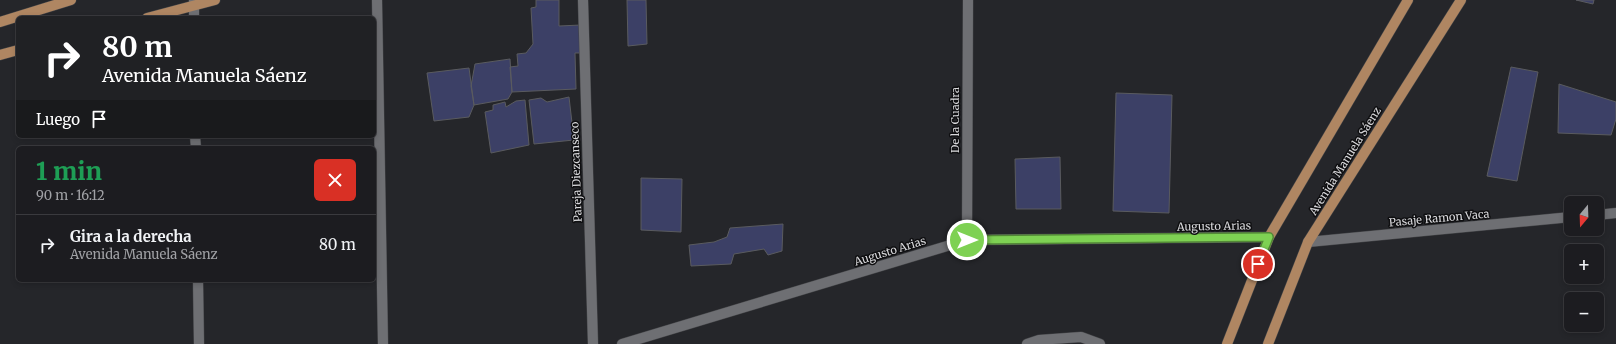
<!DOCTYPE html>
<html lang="es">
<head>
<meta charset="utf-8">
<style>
  :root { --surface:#1c1c20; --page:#29292d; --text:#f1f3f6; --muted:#a0a1a5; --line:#3a3a3e }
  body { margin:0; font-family:Merriweather,serif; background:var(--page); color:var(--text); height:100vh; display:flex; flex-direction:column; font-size:15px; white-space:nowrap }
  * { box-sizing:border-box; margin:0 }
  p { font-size:13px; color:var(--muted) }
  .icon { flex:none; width:22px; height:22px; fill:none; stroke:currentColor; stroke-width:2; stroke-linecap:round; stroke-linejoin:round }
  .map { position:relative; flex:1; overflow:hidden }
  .drawer { position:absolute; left:16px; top:146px; width:360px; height:136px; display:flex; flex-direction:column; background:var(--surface); border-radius:6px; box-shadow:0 2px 6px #0003,0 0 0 1px var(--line) }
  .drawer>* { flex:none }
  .hud { position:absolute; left:16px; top:16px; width:360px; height:122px; border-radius:6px; box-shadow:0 2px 6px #0003,0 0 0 1px var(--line); background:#202124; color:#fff; overflow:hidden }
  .needle { width:26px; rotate:199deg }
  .controls { position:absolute; left:1564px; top:196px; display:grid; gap:8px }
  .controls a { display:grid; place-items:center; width:40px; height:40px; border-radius:6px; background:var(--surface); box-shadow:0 2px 6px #0003,0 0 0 1px var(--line); font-size:20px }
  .pin { position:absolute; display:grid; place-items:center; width:34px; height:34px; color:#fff; margin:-17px; border:2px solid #fff; border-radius:50%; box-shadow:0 1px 4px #0007 }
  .me { position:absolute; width:44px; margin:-22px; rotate:90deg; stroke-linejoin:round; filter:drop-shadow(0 0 3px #0008) }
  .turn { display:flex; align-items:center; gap:14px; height:84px; padding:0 20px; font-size:18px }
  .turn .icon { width:52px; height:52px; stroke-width:2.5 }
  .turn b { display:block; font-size:28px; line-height:34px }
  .then { display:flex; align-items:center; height:38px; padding:0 20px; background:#0003; gap:8px; font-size:15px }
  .round { display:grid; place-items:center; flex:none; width:42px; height:42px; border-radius:6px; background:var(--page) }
  .headline { display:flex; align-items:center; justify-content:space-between; height:68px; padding:0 20px }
  h1 { font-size:24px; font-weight:800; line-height:30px; color:#1e9e55 }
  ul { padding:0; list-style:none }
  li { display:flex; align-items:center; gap:12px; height:60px; padding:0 20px; border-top:1px solid var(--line) }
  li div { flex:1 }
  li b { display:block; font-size:15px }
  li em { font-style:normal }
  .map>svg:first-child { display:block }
</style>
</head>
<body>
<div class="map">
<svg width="1616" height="344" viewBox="0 0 1616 344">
  <rect width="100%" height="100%" fill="#25262a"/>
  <!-- building -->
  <path fill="#3c4066" stroke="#5a5b5f" d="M536,0H559V26L581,25L583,53H575L576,89L512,92L510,67L518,66L517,54L526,53L533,44L531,8L536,7Z
    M627,0H646L647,44L628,46Z
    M1576,0H1594L1593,4Z
    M510,59L512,92L508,99L474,105L471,86L475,64Z
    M1511,67L1538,72L1517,181L1487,176Z
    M469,68L474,105L469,117L434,121L427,73Z
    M1559,84L1616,102V119L1611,135L1558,133Z
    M1116,93L1172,95L1169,213L1113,211Z
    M569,97L574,140L534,144L529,100L541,98L547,102Z
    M525,100L529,145L491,153L485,112L493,110V105L505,102L506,107L516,101Z
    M1060,157L1061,209H1016L1015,159Z
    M641,178L682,179L681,232L641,230Z
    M783,224L782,251L768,255L764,249L734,254L731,264L691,266L689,245L714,242L727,237L730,228Z"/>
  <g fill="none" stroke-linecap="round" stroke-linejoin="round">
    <!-- minor casing -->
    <g stroke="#434447" stroke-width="11">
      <path id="minor" d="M377,0L383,344
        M583,0L593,344
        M194,18V0
        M195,136L196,148
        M1597,215L1616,213
        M967,240L968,0
        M1308,242L1571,217
        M198,280L199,344
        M622,344L967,240L1269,237
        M1027,344L1039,340L1081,337L1100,344"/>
    </g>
    <!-- primary casing -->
    <g stroke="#434447" stroke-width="11">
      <path id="primary" d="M147,18L215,0
        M0,22L71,0
        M0,55L18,50
        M1227,344L1269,237L1408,0
        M1268,344L1308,242L1461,0"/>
    </g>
    <!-- minor -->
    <use href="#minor" stroke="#6e6f73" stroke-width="10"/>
    <!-- primary -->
    <use href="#primary" stroke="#af8662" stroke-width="10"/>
  </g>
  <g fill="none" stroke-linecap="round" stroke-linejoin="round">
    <!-- route casing -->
    <g stroke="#528836" stroke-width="10">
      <path id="route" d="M967,240L1269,237L1258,264"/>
    </g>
    <!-- route -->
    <use href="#route" stroke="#7ed153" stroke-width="7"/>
  </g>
  <g text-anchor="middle" stroke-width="3" stroke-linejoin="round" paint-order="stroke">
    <!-- street labels -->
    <g font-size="11" fill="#d9d9dc" stroke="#0f0f11">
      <text transform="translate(955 120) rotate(-90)" y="4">De la Cuadra</text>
      <text transform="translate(1345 161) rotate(-58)" y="4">Avenida Manuela Sáenz</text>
      <text transform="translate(576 172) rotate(-92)" y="4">Pareja Diezcanseco</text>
      <text transform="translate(1439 218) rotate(-5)" y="4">Pasaje Ramon Vaca</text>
      <text transform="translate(1214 226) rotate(-1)" y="4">Augusto Arias</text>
      <text transform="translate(890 251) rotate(-17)" y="4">Augusto Arias</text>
    </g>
  </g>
</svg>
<div class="controls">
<a><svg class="needle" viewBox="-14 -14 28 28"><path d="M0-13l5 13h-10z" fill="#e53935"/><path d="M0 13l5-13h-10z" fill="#a0a1a5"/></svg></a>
<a>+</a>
<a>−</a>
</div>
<div class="pin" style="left:1258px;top:264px;background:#d93025"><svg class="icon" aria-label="arrive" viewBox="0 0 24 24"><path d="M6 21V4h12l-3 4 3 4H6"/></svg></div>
<svg class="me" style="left:967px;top:240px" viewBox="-20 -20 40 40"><circle r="17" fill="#7ed153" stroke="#fff" stroke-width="3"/><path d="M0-11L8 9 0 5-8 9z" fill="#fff"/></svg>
<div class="hud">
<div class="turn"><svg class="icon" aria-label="right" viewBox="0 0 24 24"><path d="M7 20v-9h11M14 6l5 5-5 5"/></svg><div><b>80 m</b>Avenida Manuela Sáenz</div></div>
<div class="then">Luego<svg class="icon" aria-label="arrive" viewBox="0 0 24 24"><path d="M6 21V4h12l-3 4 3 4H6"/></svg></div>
</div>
<section class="drawer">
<div class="headline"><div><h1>1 min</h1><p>90 m · 16:12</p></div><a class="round" style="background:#d93025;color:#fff"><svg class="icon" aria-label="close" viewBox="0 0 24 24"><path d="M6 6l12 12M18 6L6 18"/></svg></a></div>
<ul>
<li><svg class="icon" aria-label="right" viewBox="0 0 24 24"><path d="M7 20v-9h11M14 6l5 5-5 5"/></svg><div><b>Gira a la derecha</b><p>Avenida Manuela Sáenz</p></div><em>80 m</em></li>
</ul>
</section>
</div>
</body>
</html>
